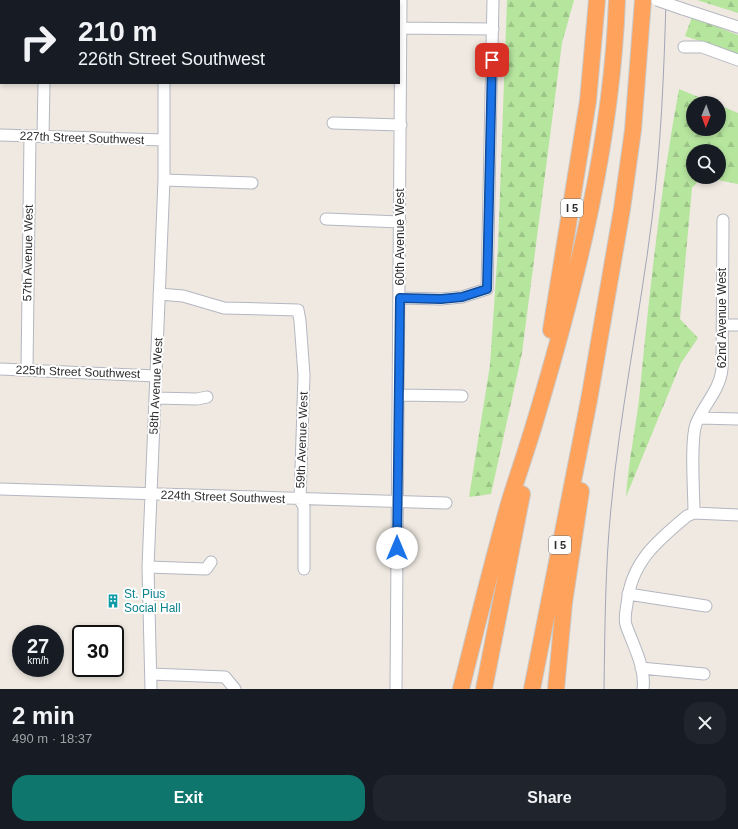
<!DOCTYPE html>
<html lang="en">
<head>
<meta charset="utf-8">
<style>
  :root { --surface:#171b24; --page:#20242c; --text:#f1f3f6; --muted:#9ea1a6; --accent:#0f766e }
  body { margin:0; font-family:Helvetica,sans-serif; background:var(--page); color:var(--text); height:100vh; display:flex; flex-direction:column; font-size:15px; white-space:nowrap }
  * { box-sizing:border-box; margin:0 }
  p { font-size:13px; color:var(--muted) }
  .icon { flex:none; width:22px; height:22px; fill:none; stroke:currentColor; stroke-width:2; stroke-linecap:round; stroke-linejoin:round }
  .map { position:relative; height:689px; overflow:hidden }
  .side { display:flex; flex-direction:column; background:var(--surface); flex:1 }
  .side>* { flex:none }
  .guide { position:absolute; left:0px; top:0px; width:400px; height:84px; box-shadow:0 2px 6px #0003; background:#171b24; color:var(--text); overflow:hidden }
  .needle { width:26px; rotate:181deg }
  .tools { position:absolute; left:686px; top:96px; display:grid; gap:8px }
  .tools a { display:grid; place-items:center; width:40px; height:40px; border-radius:50%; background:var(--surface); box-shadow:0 2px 6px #0003; font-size:20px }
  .speed { position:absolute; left:12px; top:625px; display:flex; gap:8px; font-size:20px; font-weight:700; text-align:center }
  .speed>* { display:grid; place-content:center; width:52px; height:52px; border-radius:50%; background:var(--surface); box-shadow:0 2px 6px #0003; line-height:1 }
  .speed small { font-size:10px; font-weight:400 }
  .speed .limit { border:2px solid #111; border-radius:6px; background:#fff; color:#111 }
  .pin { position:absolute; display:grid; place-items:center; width:34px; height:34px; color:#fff; margin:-17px; border-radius:8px; box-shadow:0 2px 6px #0006 }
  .me { position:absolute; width:44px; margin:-22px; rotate:0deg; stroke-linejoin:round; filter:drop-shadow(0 0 3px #0008) }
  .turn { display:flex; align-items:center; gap:14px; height:84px; padding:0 12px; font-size:18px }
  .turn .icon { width:52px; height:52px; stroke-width:2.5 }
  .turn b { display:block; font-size:28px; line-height:34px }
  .round { display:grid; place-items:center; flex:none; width:42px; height:42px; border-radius:16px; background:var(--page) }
  .summary { display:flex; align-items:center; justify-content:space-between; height:68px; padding:0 12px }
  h1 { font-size:24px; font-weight:700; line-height:30px }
  .action { display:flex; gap:8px; margin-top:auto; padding:8px 12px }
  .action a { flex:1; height:46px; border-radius:16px; background:var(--accent); color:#fff; font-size:16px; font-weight:700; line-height:46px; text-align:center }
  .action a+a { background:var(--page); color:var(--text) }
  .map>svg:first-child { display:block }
</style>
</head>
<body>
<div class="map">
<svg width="738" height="689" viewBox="0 0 738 689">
  <defs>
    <pattern id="forest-firs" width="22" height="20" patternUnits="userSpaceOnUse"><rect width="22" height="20" fill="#b6e59e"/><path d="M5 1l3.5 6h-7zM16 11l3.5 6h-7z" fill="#9dc588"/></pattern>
  </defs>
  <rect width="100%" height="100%" fill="#efe9e1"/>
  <!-- forest -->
  <path fill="url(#forest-firs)" fill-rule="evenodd" d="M507,0H574L562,43L522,353L491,494L469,497L490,365L498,247Z
    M697,0H738V13Z
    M692,17L738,35V54L685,36Z
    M679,89L713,103H693V129H719V105L738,113V184L718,180L700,179L692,188L680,319L698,338L681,363L626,497C628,464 635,432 639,400C649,296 660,192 679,89ZM693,151H719V177H693Z"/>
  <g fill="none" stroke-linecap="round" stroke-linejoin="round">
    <!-- minor casing -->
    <g stroke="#b4b7c1" stroke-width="13">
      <path id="minor" d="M46,1V0
        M165,1V0
        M285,1V0
        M683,9L738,27
        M399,28L493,29
        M684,47H702L738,60
        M333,123L401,125
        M0,135L164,140
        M43,137L44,83
        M164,180L252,183
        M326,219L400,222
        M159,294L183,296L224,308L298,310L300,321L304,375L300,500L304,507V569
        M400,298L441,299L462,297L487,289L493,0
        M723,325H738
        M0,369L156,376
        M27,370L30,136
        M400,395L462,396
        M155,398L197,399L207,397
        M699,418L738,419
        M0,489L446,503
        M694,513L738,515
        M148,567L206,569L211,562
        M628,594L706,606
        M641,668L704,674
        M151,674L225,677L235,689
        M151,689L148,567L164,180V83
        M396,689L401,0
        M643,689C646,668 633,645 626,625C624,619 626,610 627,604C631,562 657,541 687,516L694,513C694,491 690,442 696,424C704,404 720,390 722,369L723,220"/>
    </g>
    <!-- highway casing -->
    <g stroke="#c9c9c9" stroke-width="18">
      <path id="highway" d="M551,330L588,101L597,0
        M461,689C477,626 492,562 510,500C519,471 529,443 537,415C577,281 612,141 617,0
        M484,689L522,494
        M532,689L589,400L622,209L633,130L643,0
        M556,689L564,603L581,491"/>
    </g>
    <!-- minor -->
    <use href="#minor" stroke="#fff" stroke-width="11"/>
    <!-- highway -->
    <use href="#highway" stroke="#ffa35c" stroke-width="16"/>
    <!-- tram -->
    <path stroke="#a3a6b8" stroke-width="1" d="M604,689C605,629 605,568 611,508C620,411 640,315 652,219C661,146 664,73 666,0"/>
    <!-- minor-bridge casing -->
    <g stroke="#b4b7c1" stroke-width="13" stroke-linecap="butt">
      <path id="minor-bridge" d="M657,0L683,9"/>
    </g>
    <!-- minor-bridge -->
    <use href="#minor-bridge" stroke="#fff" stroke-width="11"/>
  </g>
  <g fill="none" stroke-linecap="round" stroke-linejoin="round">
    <!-- route casing -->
    <g stroke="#114b97" stroke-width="10">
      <path id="route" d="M397,548L400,298L441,299L462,297L487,289L492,60"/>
    </g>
    <!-- route -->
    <use href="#route" stroke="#1a73e8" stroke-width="7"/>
  </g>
  <!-- icons -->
  <defs>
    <g id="building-bare" transform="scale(1.08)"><path d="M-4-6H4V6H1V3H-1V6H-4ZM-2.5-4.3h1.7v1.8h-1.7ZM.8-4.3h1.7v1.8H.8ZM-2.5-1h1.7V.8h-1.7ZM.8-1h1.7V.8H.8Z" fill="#0f9aa8" stroke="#fff" stroke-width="2.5" paint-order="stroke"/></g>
  </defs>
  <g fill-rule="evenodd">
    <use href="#building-bare" x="113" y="601"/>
  </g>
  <g text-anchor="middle" stroke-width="4" stroke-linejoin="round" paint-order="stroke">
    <!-- shield labels -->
    <g fill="#fff" stroke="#6d6d6d" stroke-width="1">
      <rect x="561" y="199" width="22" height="18" rx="3"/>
      <rect x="549" y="536" width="22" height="18" rx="3"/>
    </g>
    <g font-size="11" font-weight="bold" fill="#2e2e2e">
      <text x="572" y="212">I 5</text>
      <text x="560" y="549">I 5</text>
    </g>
    <!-- street labels -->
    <g font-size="12" fill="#2e2e2e" stroke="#fff">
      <text transform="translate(82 138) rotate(2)" y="4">227th Street Southwest</text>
      <text transform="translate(400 237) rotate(-90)" y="4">60th Avenue West</text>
      <text transform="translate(28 253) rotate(-89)" y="4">57th Avenue West</text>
      <text transform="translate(722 318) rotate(-90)" y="4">62nd Avenue West</text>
      <text transform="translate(78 372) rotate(2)" y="4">225th Street Southwest</text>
      <text transform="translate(156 386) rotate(-87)" y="4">58th Avenue West</text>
      <text transform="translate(302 440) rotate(-88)" y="4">59th Avenue West</text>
      <text transform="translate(223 497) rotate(2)" y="4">224th Street Southwest</text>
    </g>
    <!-- culture labels -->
    <g font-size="12" fill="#0d838f" stroke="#fff" text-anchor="start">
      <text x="124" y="598">St. Pius<tspan x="124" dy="14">Social Hall</tspan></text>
    </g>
  </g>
</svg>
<div class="tools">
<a><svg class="needle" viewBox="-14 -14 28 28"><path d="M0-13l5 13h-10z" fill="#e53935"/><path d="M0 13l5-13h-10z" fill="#9ea1a6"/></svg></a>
<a><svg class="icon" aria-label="search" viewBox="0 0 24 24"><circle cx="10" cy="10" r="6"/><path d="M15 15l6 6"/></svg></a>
</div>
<div class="speed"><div>27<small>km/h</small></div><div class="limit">30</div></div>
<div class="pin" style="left:492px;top:60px;background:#d93025"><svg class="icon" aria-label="arrive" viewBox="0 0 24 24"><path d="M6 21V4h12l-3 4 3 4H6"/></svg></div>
<svg class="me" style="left:397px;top:548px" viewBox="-20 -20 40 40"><circle r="19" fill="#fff"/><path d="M0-13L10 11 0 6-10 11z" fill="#1a73e8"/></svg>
<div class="guide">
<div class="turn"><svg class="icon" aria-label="right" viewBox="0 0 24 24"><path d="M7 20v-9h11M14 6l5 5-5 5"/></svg><div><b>210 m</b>226th Street Southwest</div></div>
</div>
</div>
<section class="side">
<div class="summary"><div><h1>2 min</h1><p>490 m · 18:37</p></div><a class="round"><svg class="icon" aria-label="close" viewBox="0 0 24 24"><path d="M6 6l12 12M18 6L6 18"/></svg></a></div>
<div class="action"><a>Exit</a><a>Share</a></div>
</section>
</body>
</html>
